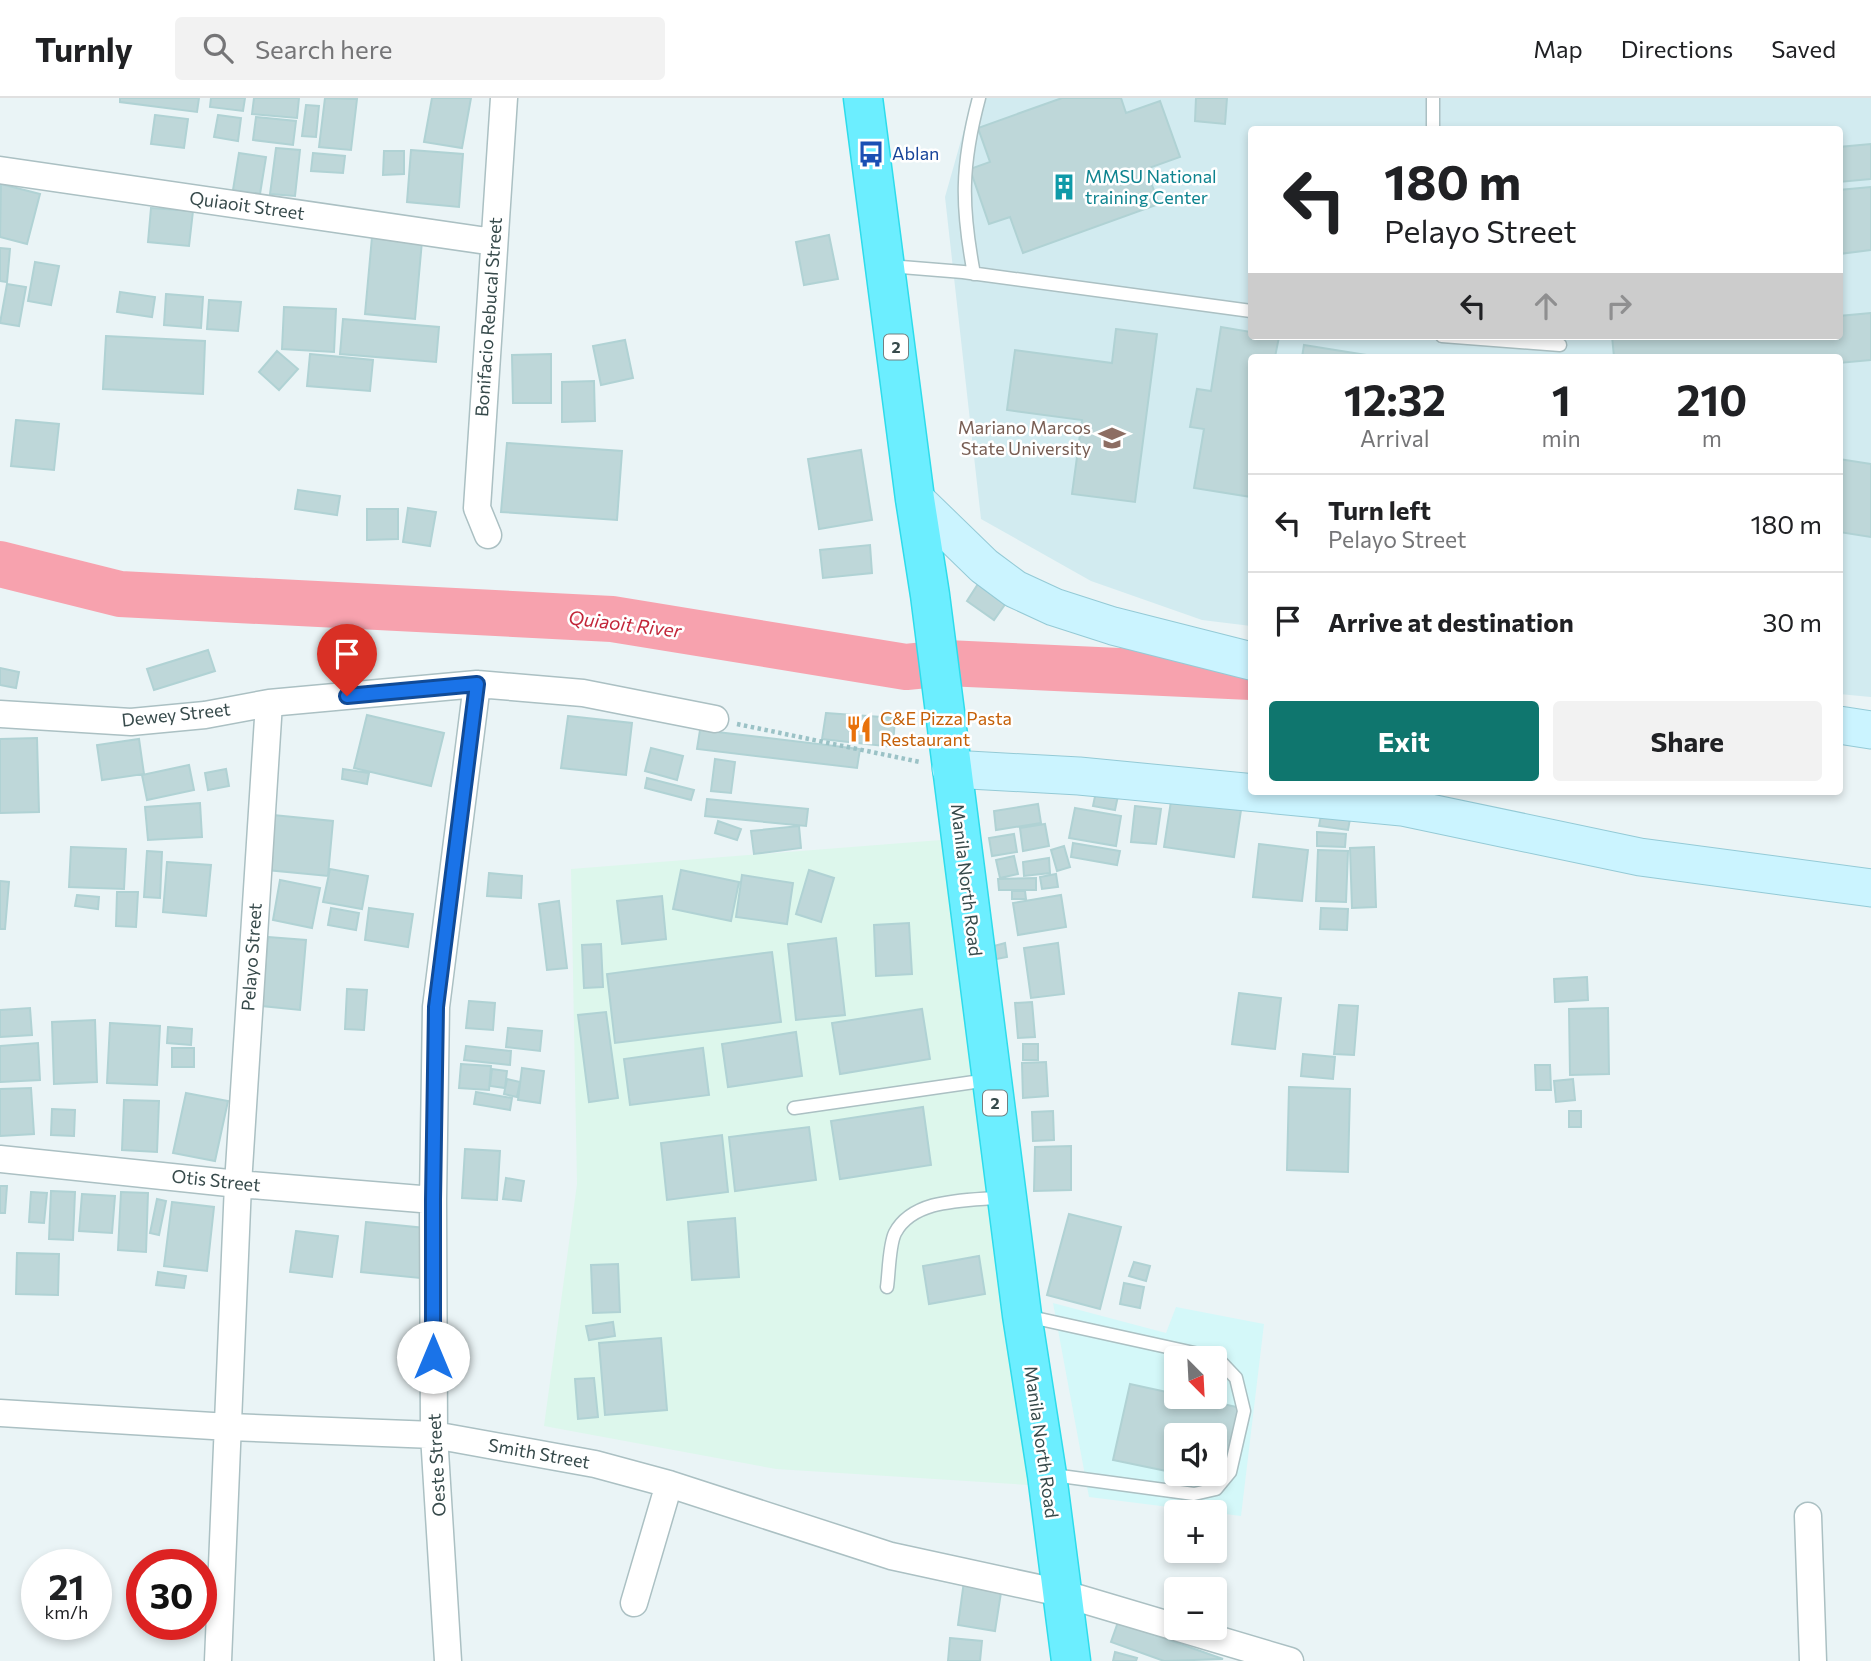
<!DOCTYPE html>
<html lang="en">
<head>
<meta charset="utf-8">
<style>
  :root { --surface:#fff; --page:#f2f2f2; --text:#202124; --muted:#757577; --line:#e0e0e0; --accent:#0f766e }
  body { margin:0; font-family:Commissioner,sans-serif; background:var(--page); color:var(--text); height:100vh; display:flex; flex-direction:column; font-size:26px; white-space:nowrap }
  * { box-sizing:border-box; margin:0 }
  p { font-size:23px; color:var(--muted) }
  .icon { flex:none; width:38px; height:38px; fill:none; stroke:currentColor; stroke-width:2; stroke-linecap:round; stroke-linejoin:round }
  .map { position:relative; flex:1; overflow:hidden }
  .sheet { position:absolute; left:1248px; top:256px; width:595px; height:441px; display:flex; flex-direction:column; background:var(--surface); border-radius:7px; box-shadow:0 4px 10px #0003 }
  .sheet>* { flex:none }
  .banner { position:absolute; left:1248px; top:28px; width:595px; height:214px; border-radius:7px; box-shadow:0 4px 10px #0003; background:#fff; color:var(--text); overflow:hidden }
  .needle { width:46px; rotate:156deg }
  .fabs { position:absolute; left:1164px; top:1248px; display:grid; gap:14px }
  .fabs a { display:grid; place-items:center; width:63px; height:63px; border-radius:7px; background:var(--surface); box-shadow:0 4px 10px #0003; font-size:35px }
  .speed { position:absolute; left:21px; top:1451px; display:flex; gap:14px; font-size:35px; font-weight:700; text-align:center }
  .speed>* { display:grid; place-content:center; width:91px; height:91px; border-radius:50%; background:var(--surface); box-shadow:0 4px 10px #0003; line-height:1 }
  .speed small { font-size:18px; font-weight:400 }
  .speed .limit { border:10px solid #d22; background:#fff; color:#111 }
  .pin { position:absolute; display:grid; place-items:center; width:60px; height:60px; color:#fff; margin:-72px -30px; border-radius:50% 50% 50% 0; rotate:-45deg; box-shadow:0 0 7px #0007 }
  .pin .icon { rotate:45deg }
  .me { position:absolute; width:77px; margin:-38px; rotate:0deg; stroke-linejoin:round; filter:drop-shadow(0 0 5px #0008) }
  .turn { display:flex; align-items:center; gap:24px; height:147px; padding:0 21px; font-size:32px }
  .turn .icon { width:91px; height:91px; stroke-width:2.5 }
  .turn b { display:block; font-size:49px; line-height:60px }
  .lanes { display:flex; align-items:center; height:66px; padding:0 21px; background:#0003; justify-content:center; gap:35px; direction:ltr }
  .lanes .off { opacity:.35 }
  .eta { display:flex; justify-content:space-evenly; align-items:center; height:119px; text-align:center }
  .eta b { font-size:42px; font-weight:700; line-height:49px }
  .cta { display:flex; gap:14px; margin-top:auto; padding:14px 21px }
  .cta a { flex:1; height:80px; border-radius:7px; background:var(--accent); color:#fff; font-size:28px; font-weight:700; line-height:80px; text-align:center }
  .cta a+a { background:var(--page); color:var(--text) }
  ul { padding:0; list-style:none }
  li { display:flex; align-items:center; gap:21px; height:98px; padding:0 21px; border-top:2px solid var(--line) }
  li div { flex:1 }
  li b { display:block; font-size:26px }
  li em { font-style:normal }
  header { display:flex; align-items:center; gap:42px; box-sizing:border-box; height:98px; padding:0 35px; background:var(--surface); border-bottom:2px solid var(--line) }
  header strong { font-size:33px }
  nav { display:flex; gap:38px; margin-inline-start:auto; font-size:24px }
  .search { width:490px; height:63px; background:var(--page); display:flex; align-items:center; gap:18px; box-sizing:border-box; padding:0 24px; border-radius:7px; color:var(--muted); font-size:26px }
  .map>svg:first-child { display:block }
</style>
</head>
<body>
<header>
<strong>Turnly</strong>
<div class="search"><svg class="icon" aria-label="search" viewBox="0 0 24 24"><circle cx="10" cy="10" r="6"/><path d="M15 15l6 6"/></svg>Search here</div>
<nav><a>Map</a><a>Directions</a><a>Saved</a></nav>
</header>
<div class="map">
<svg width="1871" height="1563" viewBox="0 0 1871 1563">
  <rect width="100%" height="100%" fill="#eaf4f6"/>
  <!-- commercial -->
  <path fill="#d4f8f9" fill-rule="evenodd" d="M1053,1205L1166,1235L1176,1209L1264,1226L1241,1418L1089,1399ZM1176,1260H1214V1298H1176ZM1176,1337H1214V1376H1176Z"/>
  <!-- education -->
  <path fill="#d2ebf0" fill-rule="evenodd" d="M973,0H1871V599L1839,596V259H1251V528L1202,522L1091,483L981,421L945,99ZM1251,32H1839V238H1251Z"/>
  <!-- medical -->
  <path fill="#ddf7ec" d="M941,742L1029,1387L776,1371L544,1328L577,1086L571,771Z"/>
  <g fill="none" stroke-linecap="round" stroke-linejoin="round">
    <!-- river -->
    <path stroke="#f7a2ae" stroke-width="46" d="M0,466L120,496L612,521L906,569L946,565L1251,579"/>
  </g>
  <!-- building -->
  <path fill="#bed7d9" stroke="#b0d2d4" stroke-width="2" d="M120,0H199L197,14L120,4Z
    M211,0H245L243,13L210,9Z
    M254,0H299L297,20L252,16Z
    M325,0L357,1L351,52L319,49Z
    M432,0H471L462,50L424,44Z
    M1062,0H1121L1126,15L1160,3L1180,59L1146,71L1159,106L1023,155L1010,119L989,126L970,71L990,64L978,30Z
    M1196,0H1227L1225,26L1195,23Z
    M306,7L319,8L316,39L302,38Z
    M155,17L188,21L184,50L151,46Z
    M218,17L241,20L238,43L214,39Z
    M256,19L296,23L293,47L253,42Z
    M1871,46V81L1839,84V49Z
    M276,50L300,52L295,98L270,96Z
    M411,52L463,56L459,109L407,104Z
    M384,53H404V76L383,77Z
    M239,55L266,59L260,96L233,92Z
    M313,55L345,58L343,75L311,73Z
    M1,86L40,96L27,146L0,139Z
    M1871,89V152L1839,156V92Z
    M151,110L193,113L189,148L148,144Z
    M829,137L838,181L804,187L796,144Z
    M372,139L422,143L415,221L365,216Z
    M0,150L10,151L7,184L0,183Z
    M35,164L59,168L51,207L28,203Z
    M7,186L26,189L19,228L0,225Z
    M120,194L155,199L152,219L117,214Z
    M166,196L203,199L201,230L164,227Z
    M209,202L241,204L238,233L207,231Z
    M284,209L336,211L334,254L282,251Z
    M1871,215V262L1839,265V259H1614L1612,238H1839V218Z
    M343,221L439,229L436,264L340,256Z
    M1221,229L1251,234V238L1279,239L1275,259H1251V399L1194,390L1204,331L1190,329L1197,291L1211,293Z
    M1116,231L1157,236L1135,404L1072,396L1082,322L1007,312L1015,252L1112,265Z
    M106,238L205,243L203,296L103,291Z
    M625,242L633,280L601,287L593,248Z
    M1304,247L1379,259H1302Z
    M277,253L298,271L279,292L259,274Z
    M310,256L373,262L370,293L307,288Z
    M551,256V305H513L512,257Z
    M594,283L595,323L562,324V284Z
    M16,322L59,326L54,372L11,368Z
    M507,345L622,353L617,422L501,414Z
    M861,352L872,422L819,431L808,361Z
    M1839,361L1871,366V439L1839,434Z
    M298,392L340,398L337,417L295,411Z
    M408,410L436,414L430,448L403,444Z
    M367,411H398V441L367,442Z
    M870,447L872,475L823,480L820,452Z
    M978,486L1006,505L994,522L967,503Z
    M208,552L215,573L154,592L147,571Z
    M0,570L19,574L16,590L0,587Z
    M826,615L895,620L893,649L822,641Z
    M367,617L444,635L431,688L354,670Z
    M568,618L632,625L626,677L561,670Z
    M700,632L860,651L857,670L697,651Z
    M37,640L39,714L0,715V641Z
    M139,641L144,676L102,682L97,647Z
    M651,650L683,658L677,682L645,673Z
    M715,661L735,664L731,695L711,693Z
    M189,667L194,692L147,702L142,677Z
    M226,671L229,688L208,692L205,675Z
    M343,671L369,675L367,686L342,681Z
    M647,680L694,692L691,702L645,690Z
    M1097,689L1119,693L1115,712L1093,708Z
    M707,701L808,711L806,728L705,718Z
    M1171,703L1241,712L1234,759L1164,749Z
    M200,705L202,739L148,742L145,709Z
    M1038,706L1041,725L996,732L994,713Z
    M1323,707L1352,710L1348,732L1319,728Z
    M1135,708L1161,711L1156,746L1131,744Z
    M1075,710L1121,718L1116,748L1069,740Z
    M273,717L333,723L328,778L267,772Z
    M718,723L741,731L737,742L715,735Z
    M1045,726L1049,748L1023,753L1020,730Z
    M799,728L801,750L754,756L751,733Z
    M1317,734L1346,736L1345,749L1317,748Z
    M1014,736L1017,754L992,758L989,740Z
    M1073,745L1120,753L1117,767L1071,759Z
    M1259,746L1308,752L1302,803L1253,799Z
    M1064,748L1070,769L1057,773L1051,752Z
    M71,749L126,751L124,791L69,789Z
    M1374,749L1376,809L1352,810L1350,750Z
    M1318,752L1348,753L1346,804L1316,803Z
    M147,753L162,754L160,800L144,799Z
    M1014,758L1018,776L1000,780L996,762Z
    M1049,760L1050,775L1024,778L1023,764Z
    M167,764L211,767L206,818L163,814Z
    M330,771L368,778L362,811L323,804Z
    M681,772L739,784L731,823L673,811Z
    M809,772L834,780L821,824L796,816Z
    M489,775L522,778L521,800L487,798Z
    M1056,776L1058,789L1042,791L1040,779Z
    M742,777L793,785L787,826L736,819Z
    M1036,780V792H999L998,781Z
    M280,782L320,790L312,830L273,822Z
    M0,783L9,784L5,831H0Z
    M1012,793H1025L1026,801H1012Z
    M117,794H138L136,829L116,828Z
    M77,797L99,799L98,811L75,808Z
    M1061,797L1066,829L1018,837L1013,805Z
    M662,798L666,841L622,846L617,803Z
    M559,803L567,870L547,872L539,806Z
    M331,810L359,815L356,832L328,827Z
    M369,810L413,816L408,849L365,842Z
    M1321,810L1348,811L1347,832L1320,831Z
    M909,825L912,876L876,878L874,827Z
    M268,839L306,842L300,912L262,908Z
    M836,840L845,917L796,922L788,846Z
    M1005,845L1007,859L996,861L994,848Z
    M1058,845L1064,896L1031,900L1024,850Z
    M601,846L603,889L584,890L582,847Z
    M772,854L781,924L615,945L607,876Z
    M1587,879L1588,902L1555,904L1554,881Z
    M347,891L367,892L364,932L345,931Z
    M1239,895L1281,900L1275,951L1232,946Z
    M469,903L495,905L493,932L466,930Z
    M1032,904L1035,939L1018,940L1015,905Z
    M1339,907L1358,908L1354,957L1334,956Z
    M30,910L32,937L0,939V912Z
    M1608,910L1609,976L1570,977L1569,911Z
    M922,911L930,961L840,976L832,925Z
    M606,914L618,1000L589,1004L578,917Z
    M95,922L97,984L54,986L52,924Z
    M110,925L160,928L157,987L107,985Z
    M168,929L192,931L191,947L167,945Z
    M508,930L542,933L540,953L506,949Z
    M796,934L802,978L728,989L722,946Z
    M38,945L40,982L0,984V948Z
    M1023,946H1038V962H1023Z
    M466,948L511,953L510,967L464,962Z
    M172,950H194V969H172Z
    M703,950L709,997L630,1007L624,961Z
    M1303,956L1335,959L1333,981L1301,978Z
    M1046,964L1048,998L1023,1000L1022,965Z
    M461,966L491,968L489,992L459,990Z
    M1535,967H1550L1551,992H1536Z
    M522,970L544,973L540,1005L518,1002Z
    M492,971L507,973L505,990L490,988Z
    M507,981L520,984L517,999L504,996Z
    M1573,981L1575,1002L1556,1004L1554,983Z
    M1289,989L1350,991L1348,1074L1287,1072Z
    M31,990L34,1036L0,1038V991Z
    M476,994L512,1000L510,1012L474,1006Z
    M186,995L228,1003L215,1063L173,1055Z
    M124,1002L159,1003L157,1054L122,1052Z
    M923,1009L931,1067L840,1081L831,1023Z
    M52,1011L75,1012L74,1038L51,1037Z
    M1053,1013L1054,1042L1033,1043L1032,1014Z
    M1569,1013H1581V1029H1569Z
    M809,1029L816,1082L735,1093L729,1039Z
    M722,1037L728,1094L667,1102L661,1045Z
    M1071,1048V1092L1034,1093L1035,1049Z
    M465,1051L500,1053L497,1102L462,1100Z
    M506,1080L524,1083L521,1103L503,1101Z
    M0,1088H7L5,1115H0Z
    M51,1093L75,1094L73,1142L49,1141Z
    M31,1094L47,1095L44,1125L29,1124Z
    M121,1094L148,1095L146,1154L118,1152Z
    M82,1096L115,1098L112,1135L79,1133Z
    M157,1101L166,1103L159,1137L150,1135Z
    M172,1104L214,1109L207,1173L164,1168Z
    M1069,1116L1121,1129L1100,1211L1047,1197Z
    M735,1120L739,1179L692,1182L688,1124Z
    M366,1124L425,1130L420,1180L361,1174Z
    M296,1133L338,1138L332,1179L290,1174Z
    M17,1155L59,1156L58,1197L16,1196Z
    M979,1158L985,1196L929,1206L923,1168Z
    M1134,1164L1150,1168L1146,1183L1129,1178Z
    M618,1166L620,1214L593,1215L591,1167Z
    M158,1174L186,1178L184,1190L156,1187Z
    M1124,1185L1144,1189L1140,1210L1120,1206Z
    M613,1224L615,1238L589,1242L586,1228Z
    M661,1240L667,1312L605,1317L599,1245Z
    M594,1280L598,1319L578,1321L575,1281Z
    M1130,1286L1176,1296V1298H1187L1241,1310L1230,1361L1214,1358V1337H1176V1375L1113,1362Z
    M1177,1376H1202L1201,1381Z
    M26,1483L37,1484V1504L25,1503Z
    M964,1483L1002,1488L995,1533L958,1527Z
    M1118,1524L1223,1561L1164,1563L1111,1544Z
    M950,1540L982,1543L980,1563H948Z
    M1115,1554L1137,1560L1136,1563H1113Z"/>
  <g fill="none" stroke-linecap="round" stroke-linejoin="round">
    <!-- lane casing -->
    <g stroke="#abc0c3" stroke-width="15">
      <path id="lane" d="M1433,0V32
        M889,168L963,174L1251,213
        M974,176C961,108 961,67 979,0
        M1442,238L1560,247
        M794,1010L988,982
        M887,1189C889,1175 889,1147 895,1135C914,1099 969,1103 1005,1099
        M1026,1218L1217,1260L1236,1280L1244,1313L1230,1374L1216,1391L1194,1396L1053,1377"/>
    </g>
    <!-- street casing -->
    <g stroke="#abc0c3" stroke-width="29">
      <path id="street" d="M0,72L494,144
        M488,437L477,410L504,0
        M0,616L131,624L205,617L269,605
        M0,1061L238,1086L433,1102
        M0,1315L229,1329L434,1337L595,1366L669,1386L891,1458L1061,1495L1290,1563
        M1808,1418L1813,1563
        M634,1505L669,1386
        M218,1563L238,1086L269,605L477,586L583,595L715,621
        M448,1563L434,1337L433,1102L436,909L477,586"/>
    </g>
    <!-- secondary casing -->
    <g stroke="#94cad6" stroke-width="39">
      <path id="secondary" d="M915,401L984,468L1015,491L1054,509L1113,528L1251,563
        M1839,627L1871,632
        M951,671L1079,678L1402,709L1640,759L1871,790"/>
    </g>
    <!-- highway casing -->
    <g stroke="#2edceb" stroke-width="41">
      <path id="highway" d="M863,0L915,401L930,497L1022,1217L1047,1377L1071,1563"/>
    </g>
    <!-- path -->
    <path stroke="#9bc2c6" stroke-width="4.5" stroke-dasharray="3.5 3.5" stroke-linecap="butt" d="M737,626L920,664"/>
    <!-- lane -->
    <use href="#lane" stroke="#fff" stroke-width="12"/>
    <!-- street -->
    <use href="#street" stroke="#fff" stroke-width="26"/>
    <!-- secondary -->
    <use href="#secondary" stroke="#cbf4ff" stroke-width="37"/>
    <!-- highway -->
    <use href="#highway" stroke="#6ceeff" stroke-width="38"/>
  </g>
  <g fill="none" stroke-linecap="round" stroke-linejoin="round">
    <!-- route casing -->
    <g stroke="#114b97" stroke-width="18">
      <path id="route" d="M347,598L477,586L436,909L433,1102V1259"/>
    </g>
    <!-- route -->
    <use href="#route" stroke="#1a73e8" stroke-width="12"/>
  </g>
  <!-- icons -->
  <defs>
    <g id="bus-bare" transform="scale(2.1)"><path d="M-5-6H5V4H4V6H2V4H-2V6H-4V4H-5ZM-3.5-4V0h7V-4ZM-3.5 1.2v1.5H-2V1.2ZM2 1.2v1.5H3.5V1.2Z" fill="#1a4fb4" stroke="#fff" stroke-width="2.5" paint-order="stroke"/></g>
    <g id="building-bare" transform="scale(2.1)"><path d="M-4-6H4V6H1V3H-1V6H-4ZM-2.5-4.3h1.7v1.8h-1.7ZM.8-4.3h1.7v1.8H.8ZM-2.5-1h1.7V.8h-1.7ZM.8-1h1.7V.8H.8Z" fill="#0f9aa8" stroke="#fff" stroke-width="2.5" paint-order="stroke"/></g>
    <g id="university-bare" transform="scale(2.1)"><path d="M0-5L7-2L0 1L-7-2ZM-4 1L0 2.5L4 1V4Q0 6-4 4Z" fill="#8d6e63" stroke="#fff" stroke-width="2.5" paint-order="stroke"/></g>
    <g id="restaurant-bare" transform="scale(2.1)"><path d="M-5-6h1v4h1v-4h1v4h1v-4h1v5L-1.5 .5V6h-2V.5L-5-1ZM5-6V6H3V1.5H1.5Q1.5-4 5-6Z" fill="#e8710a" stroke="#fff" stroke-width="2.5" paint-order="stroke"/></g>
  </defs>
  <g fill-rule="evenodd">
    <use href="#bus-bare" x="871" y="56"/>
    <use href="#building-bare" x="1064" y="89"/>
    <use href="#university-bare" x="1112" y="340"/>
    <use href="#restaurant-bare" x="859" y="631"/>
  </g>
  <g text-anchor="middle" stroke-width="5" stroke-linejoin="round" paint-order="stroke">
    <!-- shield labels -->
    <g fill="#fff" stroke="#738081" stroke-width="2">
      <rect x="884" y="236.5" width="24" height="25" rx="5"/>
      <rect x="983" y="992.5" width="24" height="25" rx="5"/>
    </g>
    <g font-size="16" font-weight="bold" fill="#374a4b">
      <text x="896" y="255">2</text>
      <text x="995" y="1011">2</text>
    </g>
    <!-- transit labels -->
    <g font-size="18" fill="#164399" stroke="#fff" text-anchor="start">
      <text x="892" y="62">Ablan</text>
    </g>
    <!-- culture labels -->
    <g font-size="18" fill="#0d838f" stroke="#fff" text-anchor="start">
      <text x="1085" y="85">MMSU National<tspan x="1085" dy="21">training Center</tspan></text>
    </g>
    <!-- street labels -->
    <g font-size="18" fill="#374a4b" stroke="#fff">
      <text transform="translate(247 108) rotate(8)" y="6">Quiaoit Street</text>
      <text transform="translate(489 219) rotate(-86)" y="6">Bonifacio Rebucal Street</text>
      <text transform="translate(176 617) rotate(-6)" y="6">Dewey Street</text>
      <text transform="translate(966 782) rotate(83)" y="6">Manila North Road</text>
      <text transform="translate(252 859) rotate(-86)" y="6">Pelayo Street</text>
      <text transform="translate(216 1083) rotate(6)" y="6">Otis Street</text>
      <text transform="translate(1041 1344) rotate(82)" y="6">Manila North Road</text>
      <text transform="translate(539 1356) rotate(10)" y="6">Smith Street</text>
      <text transform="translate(437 1367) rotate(-93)" y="6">Oeste Street</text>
    </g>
    <!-- education labels -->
    <g font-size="18" fill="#785e54" stroke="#fff" text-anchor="end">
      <text x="1091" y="336">Mariano Marcos<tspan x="1091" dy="21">State University</tspan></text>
    </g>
    <!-- food labels -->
    <g font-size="18" fill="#c56008" stroke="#fff" text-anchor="start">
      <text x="880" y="627">C&amp;E Pizza Pasta<tspan x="880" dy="21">Restaurant</tspan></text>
    </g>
    <!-- water labels -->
    <g font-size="19" font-style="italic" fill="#c22539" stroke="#fff">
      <text transform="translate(625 526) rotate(7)" y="7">Quiaoit River</text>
    </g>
  </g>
</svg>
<div class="fabs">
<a><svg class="needle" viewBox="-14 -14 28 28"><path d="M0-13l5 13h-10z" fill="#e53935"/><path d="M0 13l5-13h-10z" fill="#757577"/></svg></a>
<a><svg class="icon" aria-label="sound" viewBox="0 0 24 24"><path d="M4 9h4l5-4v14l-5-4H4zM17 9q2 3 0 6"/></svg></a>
<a>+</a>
<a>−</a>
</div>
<div class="speed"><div>21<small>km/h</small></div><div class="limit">30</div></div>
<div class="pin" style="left:347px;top:598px;background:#d93025"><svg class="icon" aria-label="arrive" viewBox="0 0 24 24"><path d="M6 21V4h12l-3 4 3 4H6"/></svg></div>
<svg class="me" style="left:433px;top:1259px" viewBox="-20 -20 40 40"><circle r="19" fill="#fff"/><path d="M0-13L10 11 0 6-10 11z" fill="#1a73e8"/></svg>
<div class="banner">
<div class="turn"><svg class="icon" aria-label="left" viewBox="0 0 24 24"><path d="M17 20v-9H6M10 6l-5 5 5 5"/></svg><div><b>180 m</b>Pelayo Street</div></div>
<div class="lanes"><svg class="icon" aria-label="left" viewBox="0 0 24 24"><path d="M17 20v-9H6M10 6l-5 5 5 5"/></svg><svg class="icon off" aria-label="ahead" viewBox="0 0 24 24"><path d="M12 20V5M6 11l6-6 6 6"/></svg><svg class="icon off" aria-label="right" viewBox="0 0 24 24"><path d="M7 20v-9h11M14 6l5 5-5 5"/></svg></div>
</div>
<section class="sheet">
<div class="eta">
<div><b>12:32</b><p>Arrival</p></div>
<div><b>1</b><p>min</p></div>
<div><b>210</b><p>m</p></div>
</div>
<ul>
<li><svg class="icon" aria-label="left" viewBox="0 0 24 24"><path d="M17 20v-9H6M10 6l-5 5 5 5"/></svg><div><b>Turn left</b><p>Pelayo Street</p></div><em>180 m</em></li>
<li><svg class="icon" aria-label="arrive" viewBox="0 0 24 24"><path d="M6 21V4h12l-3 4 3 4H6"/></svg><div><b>Arrive at destination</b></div><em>30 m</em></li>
</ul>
<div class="cta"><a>Exit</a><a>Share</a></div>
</section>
</div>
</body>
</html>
